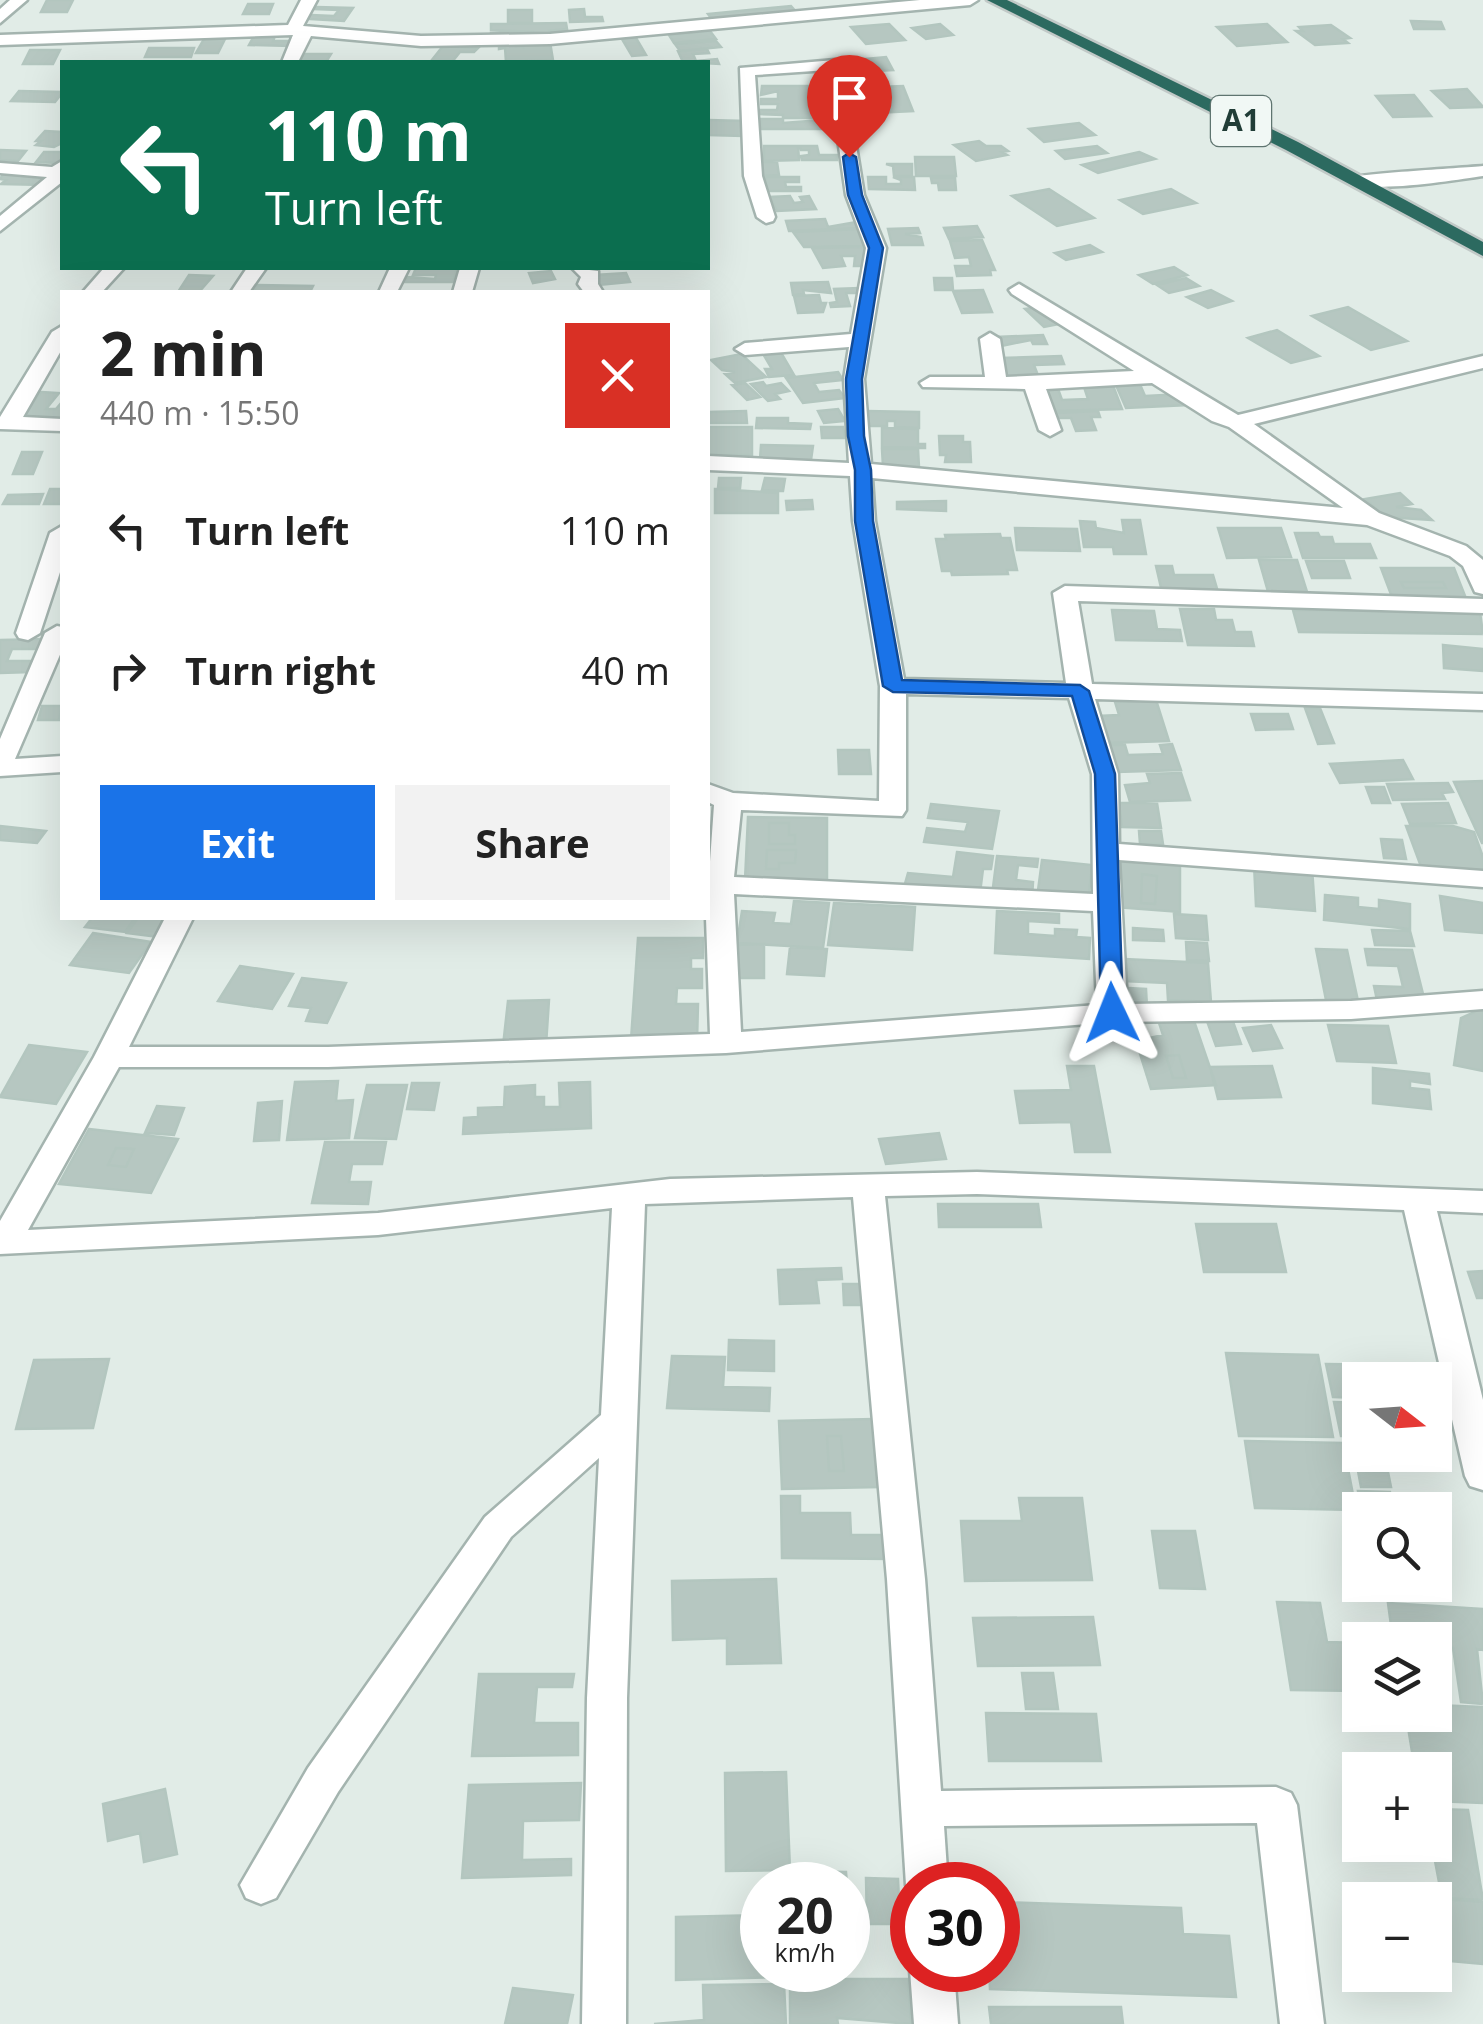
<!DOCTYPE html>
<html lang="en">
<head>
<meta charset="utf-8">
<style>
  :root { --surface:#fff; --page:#f2f2f2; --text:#222; --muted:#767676; --accent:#1a73e8 }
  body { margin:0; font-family:"Open Sans",sans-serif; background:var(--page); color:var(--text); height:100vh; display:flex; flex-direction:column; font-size:38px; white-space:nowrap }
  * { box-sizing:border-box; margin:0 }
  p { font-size:32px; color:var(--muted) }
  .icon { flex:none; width:55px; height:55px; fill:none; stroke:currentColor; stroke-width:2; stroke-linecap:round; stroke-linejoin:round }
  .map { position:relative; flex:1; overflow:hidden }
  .details { position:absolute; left:60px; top:290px; width:650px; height:630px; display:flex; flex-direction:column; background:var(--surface); border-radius:0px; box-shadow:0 10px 40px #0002 }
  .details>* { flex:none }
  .guide { position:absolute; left:60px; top:60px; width:650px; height:210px; border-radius:0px; box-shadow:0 10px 40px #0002; background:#0b6e4f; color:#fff; overflow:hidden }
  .needle { width:65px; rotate:107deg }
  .controls { position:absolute; left:1342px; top:1362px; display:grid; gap:20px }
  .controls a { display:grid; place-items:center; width:110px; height:110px; border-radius:0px; background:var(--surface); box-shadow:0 10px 40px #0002; font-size:50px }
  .speed { position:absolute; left:740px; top:1862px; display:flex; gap:20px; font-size:50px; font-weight:700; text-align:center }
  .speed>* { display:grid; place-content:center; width:130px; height:130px; border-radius:50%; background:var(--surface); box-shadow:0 10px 40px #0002; line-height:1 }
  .speed small { font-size:25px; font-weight:400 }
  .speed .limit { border:15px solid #d22; background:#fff; color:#111 }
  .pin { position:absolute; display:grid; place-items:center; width:85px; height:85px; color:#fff; margin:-102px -42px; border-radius:50% 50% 50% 0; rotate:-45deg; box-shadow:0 0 10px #0007 }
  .pin .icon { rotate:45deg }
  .me { position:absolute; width:110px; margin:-55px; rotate:358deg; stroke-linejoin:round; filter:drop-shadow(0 0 8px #0008) }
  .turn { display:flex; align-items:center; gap:35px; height:210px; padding:0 40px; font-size:45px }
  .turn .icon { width:130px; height:130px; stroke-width:2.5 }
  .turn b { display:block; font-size:70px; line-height:85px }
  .round { display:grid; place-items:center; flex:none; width:105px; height:105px; border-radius:0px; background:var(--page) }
  .headline { display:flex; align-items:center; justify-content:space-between; height:170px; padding:0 40px }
  h1 { font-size:60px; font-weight:700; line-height:75px }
  .cta { display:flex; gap:20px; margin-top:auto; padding:20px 40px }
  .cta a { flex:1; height:115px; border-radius:0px; background:var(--accent); color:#fff; font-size:40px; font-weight:700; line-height:115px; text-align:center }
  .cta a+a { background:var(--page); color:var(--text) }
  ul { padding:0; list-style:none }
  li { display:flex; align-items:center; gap:30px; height:140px; padding:0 40px }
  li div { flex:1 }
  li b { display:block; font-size:38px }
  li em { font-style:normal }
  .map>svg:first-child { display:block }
</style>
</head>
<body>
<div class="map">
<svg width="1483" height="2024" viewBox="0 0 1483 2024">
  <rect width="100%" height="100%" fill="#e1ece7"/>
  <!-- building -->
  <path fill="#b6c7c1" stroke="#b3c6bf" stroke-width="2.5" fill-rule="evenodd" d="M47,0H73L67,12H41Z
    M248,4H273L269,14H243Z
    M791,6L798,14L714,22L708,14Z
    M316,7L353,8L344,21L308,19L311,15L334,16L339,10L315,9Z
    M584,9L585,17H602L603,21L570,22L569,10Z
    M508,10H532V23H508Z
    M1411,21L1441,22L1444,29H1414Z
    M566,23L567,29L548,31H567V37L491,39V33L534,32L491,30V24Z
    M889,24L905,40L866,44L851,27Z
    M940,24L953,35L926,39L912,28Z
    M1267,24L1287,42L1237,46L1217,27Z
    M1331,25L1350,38L1343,39L1348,43L1315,45L1296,31H1303L1299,27Z
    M710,31L716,39L674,43L669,35Z
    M254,36H275L273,41H293L291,46L249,45Z
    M636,38L646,55L632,56L622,39Z
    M204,39H225L218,53H196Z
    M716,41L721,47L680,51L675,44Z
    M550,42L553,60L506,62L505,48L499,49V44L523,47L522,43Z
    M443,46L478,48L474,52H460L452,62L431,61Z
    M149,48H194L191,57H145Z
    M707,49L709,53L693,54L696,61L717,59L719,64L683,62L678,51Z
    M30,50H60L53,64H23Z
    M304,54H331L326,62H299Z
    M886,57L893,70L854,72L851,67L872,66L865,59Z
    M762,86H831V93H820V118H783V115L759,114L760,110H777L778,104H761V99H778V91L761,95Z
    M903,86L913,111L875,113L872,105L858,101L853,88Z
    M1467,89L1483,107L1450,108L1432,91Z
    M19,91L62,92V93L55,102L11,101Z
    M1414,95L1431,116L1393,117L1376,96Z
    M761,119H783V123L834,119L835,129H761Z
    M708,120L746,121L743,136L708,135Z
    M1079,123L1095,135L1044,142L1029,129Z
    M45,131L62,132V143L54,147L36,145L41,141H36Z
    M979,141L986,146H1001L1008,151L1002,152L1007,155L976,161L954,145Z
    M764,146H798L799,160L764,161Z
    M800,146H817L819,155H837V160H802L801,156L809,155V150H801Z
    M1097,146L1107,153L1065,159L1056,151Z
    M0,150L26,151L18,161L0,160Z
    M44,152H62V158L58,163L36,162Z
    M1139,152L1155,159L1098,173L1082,165Z
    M915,157H954L956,176H916Z
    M760,162H777L779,175L762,176Z
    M886,164H912V176H894L893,166Z
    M5,171L46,176L41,179L52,181L46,185L1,184L6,180L0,179Z
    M765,177H799V182H785L786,187H801V191H767Z
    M868,177H886V184H901V180L893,177H914L915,190L869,189Z
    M931,178H955L956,190H939L938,183H932Z
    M1049,189L1094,218L1057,226L1012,196Z
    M1171,189L1196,203L1143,214L1120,200Z
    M790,196L794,203L803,202L800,197L809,196L816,209L777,211L770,197Z
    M825,219L828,227L857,222L859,228L789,231L786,221Z
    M977,226L983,237L949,239L944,228Z
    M918,228L920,233L905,234L921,237L923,245H892L888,229Z
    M859,229L864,246L804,247L793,232Z
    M982,240L995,270H990L991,275L957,276L955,266H971L969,257L955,258L950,241Z
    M1090,245L1102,252L1066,260L1055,253Z
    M864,247L865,266H854L855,256H841L845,266L823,268L812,248Z
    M1174,267L1187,275L1153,284L1139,275Z
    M416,268H457L453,282H405L407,277L435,279L436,275H413Z
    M551,271L555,279L533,283L529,273Z
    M626,273L630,282L599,285L596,275Z
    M189,275L213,276L199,292H178Z
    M934,278H952L953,290H935Z
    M1186,278L1199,286L1169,293L1157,285Z
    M828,282L831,293L803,290L804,294L793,295L791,283Z
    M257,285L313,286L310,292H253Z
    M859,288L860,293H846L850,306L831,307L830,303L837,302L834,289Z
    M983,290L992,312L962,313L953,291Z
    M1211,290L1232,301L1208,308L1187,297Z
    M819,295L821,303H826L823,312L798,313L794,296Z
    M1040,307L1059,324L1044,327L1025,309Z
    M1348,307L1407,341L1371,350L1312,316Z
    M1277,330L1319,356L1291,363L1248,338Z
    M1043,335L1047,344H1033L1031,340L1001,346L997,337Z
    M780,351L794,375L769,377L765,369H772L762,352Z
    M741,354L766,377L735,383L725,374L735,372L722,370L711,360Z
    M1061,356L1064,364L1034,365L1039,378L1008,379L1000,358Z
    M838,372L843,380L814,383L819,392L839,390L845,398L803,403L786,378Z
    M763,382L766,386L781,383L789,391L775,394L780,399L768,401L751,384Z
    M1139,382L1145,396L1183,394L1188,405L1126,408L1115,383Z
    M745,383L760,397L747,400L732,385Z
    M1112,383L1122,409L1054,411L1046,386H1057L1062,400L1088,399L1083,384Z
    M41,392L59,393L46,409H56L62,402V418L23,416Z
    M838,409L845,421L824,423L818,411Z
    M746,411L747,423H708V412Z
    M866,411L919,412V428L895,427V421H887V426H866Z
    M1098,411L1100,417H1091L1096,430L1076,431L1071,418H1058L1056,413Z
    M757,418H788V423L811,424L810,429L756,428Z
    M708,427H752V455H708Z
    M821,427H843L845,438H822Z
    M882,428L918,429V444H925V448L882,447Z
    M939,436H963V442H970L971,462H945L946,455H940Z
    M761,445L813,446L811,460L760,459Z
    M882,449H918L919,467H883Z
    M22,452H42L33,474H13Z
    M719,478H741L740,488H718Z
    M765,478L785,479L783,491L762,490Z
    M50,489H62V504H44Z
    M715,489L778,493V513H715Z
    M1400,493L1412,504L1396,507L1421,510L1432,520L1385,517L1365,499Z
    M43,494L39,504H3L8,495Z
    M812,500L813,509L787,510L786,501Z
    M946,501V511L897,509V502Z
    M1122,520H1140L1146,554H1114L1113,547H1084L1080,521L1095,522L1096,528L1124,533Z
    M1015,528L1077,529L1080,551L1017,550Z
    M1218,528H1281L1291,557L1227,558Z
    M1295,533H1318L1320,537H1332L1334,544H1370L1376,558H1303Z
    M1000,534L1001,538H1010L1017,570H1007L1008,574L952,575L951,571H942L936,539H946L945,535Z
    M1259,560H1297L1308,595H1269Z
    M1306,561H1344L1350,578H1312Z
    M1156,566H1172L1174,575H1213L1218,592H1162Z
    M1381,568H1454L1469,606L1395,605ZM1401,582H1443L1446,588H1404Z
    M1401,582H1443L1446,588H1404Z
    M1180,609H1214L1216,620H1232L1235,632H1251L1254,646L1188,645Z
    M1112,610L1154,611L1157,629L1180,630L1182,641L1116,640Z
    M1293,610L1480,612L1483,634L1299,632Z
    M44,639L41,649H12L7,661H35L31,672L0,673V640Z
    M1443,645L1483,649V671L1444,668Z
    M1156,700L1169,741L1106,743L1098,716L1119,715L1115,702Z
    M42,706H62L59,720H38Z
    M1305,708H1320L1334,743L1318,744Z
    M1251,714H1288L1293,729L1256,730Z
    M1172,744L1181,770L1117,772L1109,745H1125L1128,755L1163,754L1160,745Z
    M838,750H869L871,774H839Z
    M1403,760L1413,779L1340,783L1330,764Z
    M1181,773L1190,800L1130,802L1125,785L1150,783L1147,774Z
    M1483,781V843H1482L1454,782Z
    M1448,783L1453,792L1442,793L1445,799L1393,800L1387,784Z
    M1366,787H1384L1390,803H1372Z
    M1119,803H1157L1161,828L1122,827Z
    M1448,803L1456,823L1410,824L1402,804Z
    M931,804L999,811L992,849L924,842L927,828L965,832L968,822L928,818Z
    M748,817L827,818V881L745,880ZM769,823H789V835H795V844H769ZM767,850H796L795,863H779V869H766Z
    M769,823H789V835H795V844H769Z
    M0,826L46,831L37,843L0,840Z
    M1406,826H1453L1474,832L1483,857V872H1423Z
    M1139,831H1161L1163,844H1140Z
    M1381,839L1402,840L1406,859L1384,858Z
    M767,850H796L795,863H779V869H766Z
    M957,852L993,856L991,869H983L980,893L904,887L908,873L953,877Z
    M997,856L1038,859L1037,867L1018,865L1016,880L1033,882L1032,898L992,895Z
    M1118,859L1180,864V912L1116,907ZM1142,874L1157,876L1155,904L1141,903Z
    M1042,860L1092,865L1088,903L1037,898Z
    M1254,864L1312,868L1315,911L1256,906Z
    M1142,874L1157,876L1155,904L1141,903Z
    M1325,895L1358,898V907L1379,909V900L1410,904V929L1324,920Z
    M1440,896L1483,903V933L1445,930Z
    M794,901L829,903L823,948L737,943L742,911L775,913L773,923L791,924Z
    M834,903L915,907L912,950L828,945Z
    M997,911L1059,914V923L1028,921V934L1055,936V929L1077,930L1076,937L1090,938L1089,959L995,953Z
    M1174,914L1206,916L1208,940L1176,938Z
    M92,918H135L125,932L85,927Z
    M138,918H171L158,937L127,933Z
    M1133,928L1163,930L1164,941L1133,940Z
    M1372,930L1410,931L1414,946L1375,945Z
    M93,933L151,942L129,973L70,965Z
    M638,938H703V958H691V969H702V988H677L676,1004H698L697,1041L631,1040Z
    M1186,942L1207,943L1209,961L1187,960Z
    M764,944V978H734L735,945Z
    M790,947L827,949L824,976L787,974Z
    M1316,949L1347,950L1358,1001L1326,1000Z
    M1365,949L1412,950L1425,1002L1377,1000L1374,986L1403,987L1398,966L1368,965Z
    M1124,959L1208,963L1211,1002L1168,1000L1167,983L1124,981Z
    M240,966L293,974L272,1009L218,1001Z
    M302,978L346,983L327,1023L306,1021L311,1008L289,1006Z
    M1128,988L1146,989L1147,1007L1128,1006Z
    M549,1000L546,1045L503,1046L508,1001Z
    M1483,1008V1071L1454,1065L1461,1018Z
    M1232,1019L1241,1044L1216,1046L1207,1021Z
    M1194,1021L1216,1085L1151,1089L1136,1041L1163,1035L1159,1023ZM1179,1055L1186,1078H1173L1166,1056Z
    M1271,1025L1282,1048L1253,1051L1243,1028Z
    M1328,1025L1388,1026L1396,1063L1337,1061Z
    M29,1045L87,1052L56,1104L0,1097Z
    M1179,1055L1186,1078H1173L1166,1056Z
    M1067,1066H1094L1110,1152H1075L1071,1122L1020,1123L1015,1091L1071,1090Z
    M1272,1066L1281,1097L1218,1099L1210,1067Z
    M1373,1068L1429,1074L1430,1084L1410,1081V1088L1429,1090L1431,1109L1373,1103Z
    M338,1081L336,1101L353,1100L349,1138L287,1140L295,1082Z
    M590,1082L591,1128L463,1134L464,1118L478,1117V1108L504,1107L505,1087L535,1085V1097H544V1107H560L559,1083Z
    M412,1083H439L434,1110L407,1109Z
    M367,1085H407L396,1139L355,1138Z
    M282,1101L279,1140L254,1141L258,1103Z
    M157,1106L184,1108L174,1135L145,1133Z
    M89,1129L178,1139L151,1193L59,1184ZM116,1148L134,1149L126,1167L108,1165Z
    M939,1133L946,1159L886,1164L879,1139Z
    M325,1142H386L382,1164H352L349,1182H371L368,1204L312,1203Z
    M116,1148L134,1149L126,1167L108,1165Z
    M938,1204H1038L1041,1227H939Z
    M1196,1224H1276L1286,1272H1204Z
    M841,1268L842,1279L816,1280L819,1303L780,1304L778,1270Z
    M1483,1271V1298H1477L1468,1272Z
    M843,1284H874L875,1305H844Z
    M729,1340L774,1341V1371L728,1370Z
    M1226,1353L1318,1355L1333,1437L1239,1436Z
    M672,1356L725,1357L723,1387L770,1388L769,1411L667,1408Z
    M109,1359L93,1428L16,1429L34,1360Z
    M1326,1364L1389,1365L1392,1380H1360V1398L1333,1397Z
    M1334,1402L1360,1403V1436H1341Z
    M1435,1404H1440L1449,1441H1435Z
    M874,1419L880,1487L782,1489L779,1421ZM827,1436H841L844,1471H829Z
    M827,1436H841L844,1471H829Z
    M1245,1441L1343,1443L1356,1510L1255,1508Z
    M1358,1471L1388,1472L1391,1487H1361Z
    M1358,1491L1390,1492L1395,1510H1362Z
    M781,1496H800V1513H850L851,1535H890L891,1559L782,1558Z
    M1019,1498H1082L1092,1580L965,1581L961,1521H1022Z
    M1152,1531H1195L1205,1589L1160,1588Z
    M776,1579L781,1663L727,1664V1638L673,1640L672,1581Z
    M1277,1602L1320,1603L1327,1642L1360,1643V1691L1291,1690Z
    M1388,1603L1483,1609V1650L1477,1649L1483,1704L1461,1702L1453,1648L1435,1646V1640H1393Z
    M1093,1617L1100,1665L978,1666L973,1618Z
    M1022,1673H1053L1058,1709H1026Z
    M479,1674H574L572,1687H537L534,1723H578V1755L472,1756Z
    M1435,1705L1483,1707V1803L1435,1801V1770H1415L1406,1715H1435Z
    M986,1713L1096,1714L1101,1761H989Z
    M786,1772L790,1870L726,1871L725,1773Z
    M581,1783L579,1820L523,1821L522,1860L571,1859V1875L462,1878L469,1785Z
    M165,1789L177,1854L144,1862L140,1833L108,1841L103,1804Z
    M1435,1809L1468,1810L1483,1900L1442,1898L1432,1845H1435Z
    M794,1871L846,1872L847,1885H794Z
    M866,1878L898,1879L900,1924H867Z
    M1444,1899L1483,1902V1964L1451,1961Z
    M998,1902L1181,1908L1183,1934L1229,1936L1236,1997L990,1989L989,1970H998Z
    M762,1915V1970H784V1977L676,1980V1917Z
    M790,1979H908L911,2024L837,2018L838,2024H790Z
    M784,1984L786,2024H654L704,2020L703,1985Z
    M513,1988L573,1995L567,2024H505Z
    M989,2007H1121L1123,2024H991Z"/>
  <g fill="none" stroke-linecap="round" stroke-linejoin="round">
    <!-- street casing -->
    <g stroke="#a4b4af" stroke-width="5">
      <path id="street" d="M10,0H27L0,23V9Z
        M301,0H317L303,26L421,36L550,34L920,0H978L970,5L550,44L421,46L311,36L298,62H282L293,35L0,45V35L288,25Z
        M835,60L843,65L864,195L886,248L864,379L871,464L1343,508L1229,427L1212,421L1152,383L1046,389L1061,430L1050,436L1039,430L1025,389L923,387L920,383L930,377H985L980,339L990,333L1000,339L1006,377L1134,371L1012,294L1009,290L1019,284L1238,415L1483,356V368L1254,424L1379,513L1466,546L1483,560V594L1475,592L1463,566L1450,556L1367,525L872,478L875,521L904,679L1066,683L1053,593L1065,586L1483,599V613L1078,601L1092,684L1483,694V710L1095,699L1118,774L1119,844L1483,871V887L1119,860L1127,1004L1351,1001L1483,991V1009L1351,1019L1112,1022L726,1053L328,1067H119L28,1230L378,1213L670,1179L977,1172L1483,1191V1213L1437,1211L1483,1400V1490L1470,1486L1465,1476L1404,1210L977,1194L885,1196L925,1579L941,1791L1276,1787L1291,1793L1297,1805L1324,2024H1280L1257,1823L944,1826L948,1885H912V1898L906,1885L887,1579L853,1197L645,1204L627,1698L626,2024H582L587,1698L599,1458L511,1537L338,1792L276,1898L261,1904L246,1898L240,1885L308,1768L485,1517L601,1415L612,1208L378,1235L0,1254V1221L94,1057L165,918H193L129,1047H328L710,1034L706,918L714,805L708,802V784L733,793L879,801L880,686L853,521L850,476L708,470V456L849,463L844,379L849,347L745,355L735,349L745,343L851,334L866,248L846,195L828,70L755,75L762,176L775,217L773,221L766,223L757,217L744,176L740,68ZM906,694L1069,698L1092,774L1093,894L734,877L741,810L902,816L906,810ZM734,894L1093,911L1097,1005L741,1032Z
        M62,161V182L0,231V216L47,177L0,173V163L52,167Z
        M1483,166V176C1454,180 1364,196 1343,179C1349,174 1463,168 1483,166Z
        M104,268H124L102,292H83Z
        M247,268H266L249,292H231Z
        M390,268H409L397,292H379Z
        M460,268H479L472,292H453Z
        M572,268L598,271V284L603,292H584L578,284L581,277Z
        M62,326V349L23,417L62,419V431L0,429V417L52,332Z
        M62,526V566L40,633L28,640L19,638L16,633L50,533Z
        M57,626L62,627V650L15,759L62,756V772L0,776V739L45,633Z
        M912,1965V1970H954L958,2024H914L910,1970Z"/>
    </g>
    <!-- highway casing -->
    <g stroke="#c1c9c7" stroke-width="5">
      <path id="highway" d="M987,0H1007L1298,142L1483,242V256L1286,150Z"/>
    </g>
    <!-- street -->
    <use href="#street" fill="#fff" fill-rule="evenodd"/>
    <!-- highway -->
    <use href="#highway" fill="#2c6a60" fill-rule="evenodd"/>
  </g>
  <!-- route -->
  <path fill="#1a73e8" stroke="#114b97" stroke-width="2.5" d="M849,153L856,157L862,195L883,248L862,379L864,436L871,470L873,521L902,680L1080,685L1089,691L1115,774L1123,1013L1120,1018H1104L1101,1013L1095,774L1072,696L893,692L883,686L855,521V470L848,436L846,379L869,248L848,195L843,157Z"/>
  <g text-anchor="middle" stroke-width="10" stroke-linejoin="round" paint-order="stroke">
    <!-- shield labels -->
    <rect fill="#f1f8f5" stroke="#5f7570" stroke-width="2.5" x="1211" y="96" width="60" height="50" rx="8"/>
    <g font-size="30" font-weight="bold" fill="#213d37">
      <text x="1241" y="131">A1</text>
    </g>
  </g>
</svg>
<div class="controls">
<a><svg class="needle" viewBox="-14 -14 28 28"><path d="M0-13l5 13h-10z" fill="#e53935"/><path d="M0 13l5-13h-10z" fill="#767676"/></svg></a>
<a><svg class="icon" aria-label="search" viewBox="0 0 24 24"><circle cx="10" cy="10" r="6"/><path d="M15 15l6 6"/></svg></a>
<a><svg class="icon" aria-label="layers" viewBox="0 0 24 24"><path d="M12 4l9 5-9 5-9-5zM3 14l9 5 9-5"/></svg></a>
<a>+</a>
<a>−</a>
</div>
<div class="speed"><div>20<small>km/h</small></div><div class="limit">30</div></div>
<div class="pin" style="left:849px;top:157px;background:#d93025"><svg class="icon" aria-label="arrive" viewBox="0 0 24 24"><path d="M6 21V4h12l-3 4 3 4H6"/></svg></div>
<svg class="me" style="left:1112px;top:1013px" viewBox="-20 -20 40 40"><path d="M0-17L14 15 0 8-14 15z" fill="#1a73e8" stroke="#fff" stroke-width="4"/></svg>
<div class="guide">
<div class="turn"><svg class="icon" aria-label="left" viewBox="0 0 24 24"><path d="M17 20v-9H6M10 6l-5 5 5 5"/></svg><div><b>110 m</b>Turn left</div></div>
</div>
<section class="details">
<div class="headline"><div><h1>2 min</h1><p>440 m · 15:50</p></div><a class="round" style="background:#d93025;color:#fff"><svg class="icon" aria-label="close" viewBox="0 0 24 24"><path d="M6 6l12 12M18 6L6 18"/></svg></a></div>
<ul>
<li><svg class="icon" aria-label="left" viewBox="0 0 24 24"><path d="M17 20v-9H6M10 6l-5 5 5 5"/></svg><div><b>Turn left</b></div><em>110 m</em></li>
<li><svg class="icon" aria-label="right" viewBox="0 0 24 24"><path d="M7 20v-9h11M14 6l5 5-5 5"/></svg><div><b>Turn right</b></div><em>40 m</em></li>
</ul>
<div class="cta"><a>Exit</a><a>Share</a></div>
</section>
</div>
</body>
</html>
